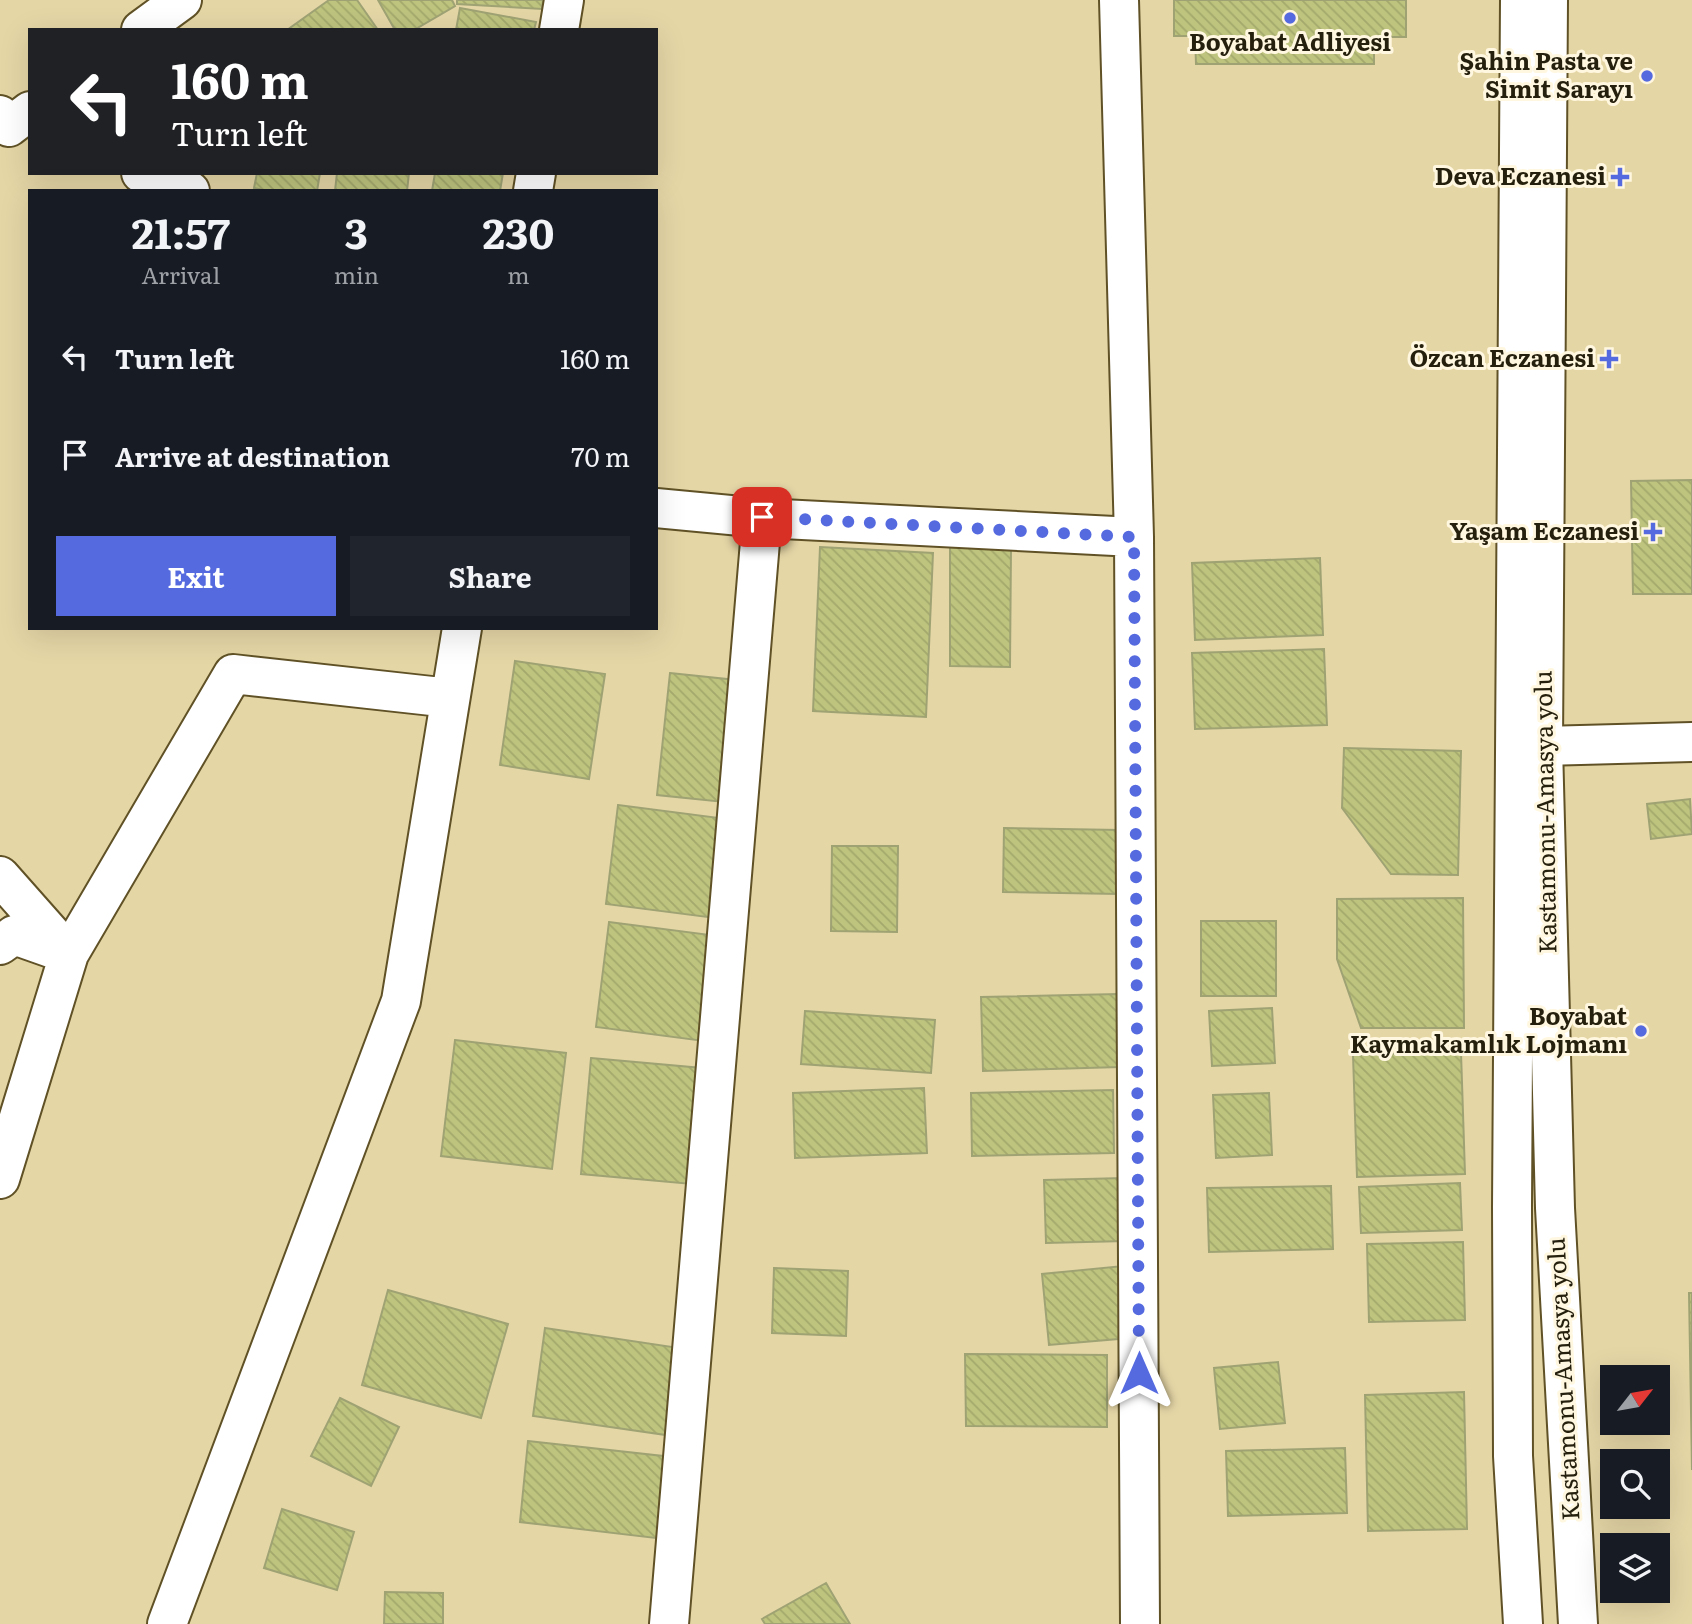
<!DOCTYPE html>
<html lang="en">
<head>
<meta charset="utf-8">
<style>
  :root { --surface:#171b24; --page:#20242c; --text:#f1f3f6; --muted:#9ea1a6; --accent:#566ae0 }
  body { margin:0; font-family:Literata,serif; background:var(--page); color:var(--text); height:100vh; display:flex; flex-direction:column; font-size:26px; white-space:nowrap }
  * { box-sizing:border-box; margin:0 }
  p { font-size:23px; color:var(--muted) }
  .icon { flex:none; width:38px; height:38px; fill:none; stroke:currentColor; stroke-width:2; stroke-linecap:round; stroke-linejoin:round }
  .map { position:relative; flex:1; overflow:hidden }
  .sheet { position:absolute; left:28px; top:189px; width:630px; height:441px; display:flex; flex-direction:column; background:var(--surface); border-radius:0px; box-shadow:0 7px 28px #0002 }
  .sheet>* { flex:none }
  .guide { position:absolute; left:28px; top:28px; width:630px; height:147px; border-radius:0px; box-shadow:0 7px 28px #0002; background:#202124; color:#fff; overflow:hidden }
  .needle { width:46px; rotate:59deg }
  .fabs { position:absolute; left:1600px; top:1365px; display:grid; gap:14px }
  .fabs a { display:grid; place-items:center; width:70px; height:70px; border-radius:0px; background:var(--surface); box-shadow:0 7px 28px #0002; font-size:35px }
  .pin { position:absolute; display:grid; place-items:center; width:60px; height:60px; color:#fff; margin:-30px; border-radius:14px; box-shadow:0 4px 10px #0006 }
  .me { position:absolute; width:77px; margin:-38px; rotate:0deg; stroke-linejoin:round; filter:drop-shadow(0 0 5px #0008) }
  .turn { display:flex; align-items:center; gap:24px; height:147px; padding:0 28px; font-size:32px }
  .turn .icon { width:91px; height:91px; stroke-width:2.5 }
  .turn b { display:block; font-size:49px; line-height:60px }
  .eta { display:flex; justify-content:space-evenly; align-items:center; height:119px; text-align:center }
  .eta b { font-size:42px; font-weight:700; line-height:49px }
  .cta { display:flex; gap:14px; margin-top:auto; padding:14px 28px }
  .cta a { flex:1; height:80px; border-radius:0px; background:var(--accent); color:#fff; font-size:28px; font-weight:700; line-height:80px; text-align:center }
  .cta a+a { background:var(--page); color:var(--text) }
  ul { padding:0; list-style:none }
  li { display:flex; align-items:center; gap:21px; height:98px; padding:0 28px }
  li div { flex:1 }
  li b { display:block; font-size:26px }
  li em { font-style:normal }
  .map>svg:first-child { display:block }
</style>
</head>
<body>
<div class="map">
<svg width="1692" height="1624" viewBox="0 0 1692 1624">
  <defs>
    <pattern id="building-back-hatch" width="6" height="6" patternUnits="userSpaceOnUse" patternTransform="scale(1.75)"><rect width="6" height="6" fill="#bec47e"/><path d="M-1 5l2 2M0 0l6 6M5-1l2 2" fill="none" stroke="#a3a86c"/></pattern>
  </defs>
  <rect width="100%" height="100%" fill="#e5d6a6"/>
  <!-- building -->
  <path fill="url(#building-back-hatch)" stroke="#9fa374" stroke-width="2" d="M329,0H357L378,30H287Z
    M378,0H452L455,6L414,30H395Z
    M457,0H543L542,9L457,4Z
    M1174,0H1406V37H1374V64H1196L1195,36H1174Z
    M460,8L536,22L534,30H456Z
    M257,173H320L317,191H268L254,188Z
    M337,173H409L407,191H335Z
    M435,173H503L500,191H432Z
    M1692,480V594H1633L1631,481Z
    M820,547L933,553L926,717L813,711Z
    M950,547L1011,548L1010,667L950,666Z
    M1320,558L1323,635L1195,640L1192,563Z
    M1324,649L1327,725L1195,729L1192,653Z
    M515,661L605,674L589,779L500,765Z
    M670,673L736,680L724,802L657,795Z
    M1344,748L1461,751L1458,875L1391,874L1342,808Z
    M1690,799L1692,834L1651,839L1647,804Z
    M618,805L727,819L715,918L606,904Z
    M1004,828L1120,830L1119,894L1003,892Z
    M832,846H898L897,932L831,931Z
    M1463,898L1464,1028H1361L1337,959V899Z
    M1201,921H1276V996H1201Z
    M609,922L718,936L704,1041L596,1027Z
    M1118,994L1120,1067L983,1071L981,997Z
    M1272,1008L1275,1063L1212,1066L1209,1011Z
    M805,1011L935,1020L931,1073L801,1064Z
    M455,1040L566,1053L552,1169L441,1156Z
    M1461,1052L1465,1174L1357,1177L1353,1055Z
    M591,1058L702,1068L692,1184L581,1174Z
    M924,1088L927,1153L795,1158L793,1093Z
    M1113,1090L1114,1153L972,1156L971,1093Z
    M1269,1093L1272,1155L1216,1158L1213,1095Z
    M1124,1178L1126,1241L1046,1243L1044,1180Z
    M1460,1183L1462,1230L1361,1233L1359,1187Z
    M1331,1186L1333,1249L1209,1252L1207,1188Z
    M1463,1242L1465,1320L1369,1322L1367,1244Z
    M1123,1266L1130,1338L1049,1345L1042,1274Z
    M774,1268L848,1271L846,1336L772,1333Z
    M388,1290L508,1324L481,1418L362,1385Z
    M1689,1293H1692V1470Z
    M545,1328L679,1348L666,1435L533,1416Z
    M965,1354L1107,1355V1427L966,1426Z
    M1278,1362L1285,1423L1220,1429L1214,1368Z
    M1464,1392L1467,1529L1368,1531L1365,1395Z
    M340,1398L399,1427L371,1486L311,1456Z
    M528,1441L672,1457L664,1539L520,1522Z
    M1345,1448L1347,1513L1228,1516L1226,1451Z
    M282,1509L354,1532L337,1590L264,1568Z
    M826,1583L850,1624H765L762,1619Z
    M385,1592L443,1593V1624H384Z"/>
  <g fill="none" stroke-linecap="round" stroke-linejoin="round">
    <!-- minor casing -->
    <g stroke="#605226" stroke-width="42">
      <path id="minor" d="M1119,0L1134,537
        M141,30L182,0
        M559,30L564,0
        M0,115L9,127L30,111
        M141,173L190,191
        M533,191L536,173
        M656,508L762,518
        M1543,746L1692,742
        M0,876L69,954
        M0,945L14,935L65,953
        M0,1179L69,954L233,674L450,698
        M167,1624L401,1001L462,628
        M669,1624L762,518L1134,537L1140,1624"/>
    </g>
    <!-- major casing -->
    <g stroke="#605226" stroke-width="42">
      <path id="major" d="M1520,0L1512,1207L1513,1456L1523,1624
        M1548,0L1543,746L1555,1208L1578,1624"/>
    </g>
    <!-- minor -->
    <use href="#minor" stroke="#fff" stroke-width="38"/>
    <!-- major -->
    <use href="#major" stroke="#fff" stroke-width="38"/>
  </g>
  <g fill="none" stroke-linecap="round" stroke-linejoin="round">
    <!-- route -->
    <path stroke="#566ae0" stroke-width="12" stroke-dasharray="0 21.6" d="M762,517L1134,537L1139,1373"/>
  </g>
  <!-- markers -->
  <g fill="#566ae0" stroke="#fff7df" stroke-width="2.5">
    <circle cx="1290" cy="18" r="7"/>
    <circle cx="1647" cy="76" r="7"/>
    <path d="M1616.5 166.5h7v7h7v7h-7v7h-7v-7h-7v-7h7z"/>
    <path d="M1605.5 348.5h7v7h7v7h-7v7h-7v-7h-7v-7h7z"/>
    <path d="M1649.5 521.5h7v7h7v7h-7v7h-7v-7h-7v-7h7z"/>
    <circle cx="1641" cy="1031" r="7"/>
  </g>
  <g text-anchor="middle" stroke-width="6" stroke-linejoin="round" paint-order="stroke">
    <!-- poi labels -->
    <g font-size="24" font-weight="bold" fill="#251f0d" stroke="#fff7df" text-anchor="end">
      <text x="1290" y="51" text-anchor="middle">Boyabat Adliyesi</text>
      <text x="1633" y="70">Şahin Pasta ve<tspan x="1633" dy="28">Simit Sarayı</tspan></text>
      <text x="1606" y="185">Deva Eczanesi</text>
      <text x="1595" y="367">Özcan Eczanesi</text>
      <text x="1639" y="540">Yaşam Eczanesi</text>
      <text x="1627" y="1025">Boyabat<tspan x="1627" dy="28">Kaymakamlık Lojmanı</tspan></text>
    </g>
    <!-- street labels -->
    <g font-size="24" fill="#251f0d" stroke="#fff7df">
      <text transform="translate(1546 812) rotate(-91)" y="8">Kastamonu-Amasya yolu</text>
      <text transform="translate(1564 1379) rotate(-93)" y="8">Kastamonu-Amasya yolu</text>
    </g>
  </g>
</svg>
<div class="fabs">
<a><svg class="needle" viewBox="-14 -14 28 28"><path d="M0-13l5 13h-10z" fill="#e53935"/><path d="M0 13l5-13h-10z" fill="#9ea1a6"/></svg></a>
<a><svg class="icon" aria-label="search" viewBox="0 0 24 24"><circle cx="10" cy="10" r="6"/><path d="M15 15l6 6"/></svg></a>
<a><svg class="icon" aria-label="layers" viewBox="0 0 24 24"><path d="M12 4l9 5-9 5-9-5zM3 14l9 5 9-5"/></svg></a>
</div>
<div class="pin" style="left:762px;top:517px;background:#d93025"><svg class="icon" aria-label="arrive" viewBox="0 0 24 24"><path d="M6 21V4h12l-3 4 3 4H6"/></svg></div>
<svg class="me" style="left:1139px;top:1373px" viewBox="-20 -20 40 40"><path d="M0-17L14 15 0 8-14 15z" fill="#566ae0" stroke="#fff" stroke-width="4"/></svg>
<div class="guide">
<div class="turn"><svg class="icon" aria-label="left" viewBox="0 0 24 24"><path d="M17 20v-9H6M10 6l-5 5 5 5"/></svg><div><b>160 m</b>Turn left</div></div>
</div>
<section class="sheet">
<div class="eta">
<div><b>21:57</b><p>Arrival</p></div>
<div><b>3</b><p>min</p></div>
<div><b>230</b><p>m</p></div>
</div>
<ul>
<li><svg class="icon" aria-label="left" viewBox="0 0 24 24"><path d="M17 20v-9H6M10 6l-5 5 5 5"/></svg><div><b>Turn left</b></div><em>160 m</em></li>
<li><svg class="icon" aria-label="arrive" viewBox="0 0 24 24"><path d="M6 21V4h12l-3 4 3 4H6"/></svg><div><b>Arrive at destination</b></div><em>70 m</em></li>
</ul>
<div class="cta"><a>Exit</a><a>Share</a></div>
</section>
</div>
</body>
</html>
